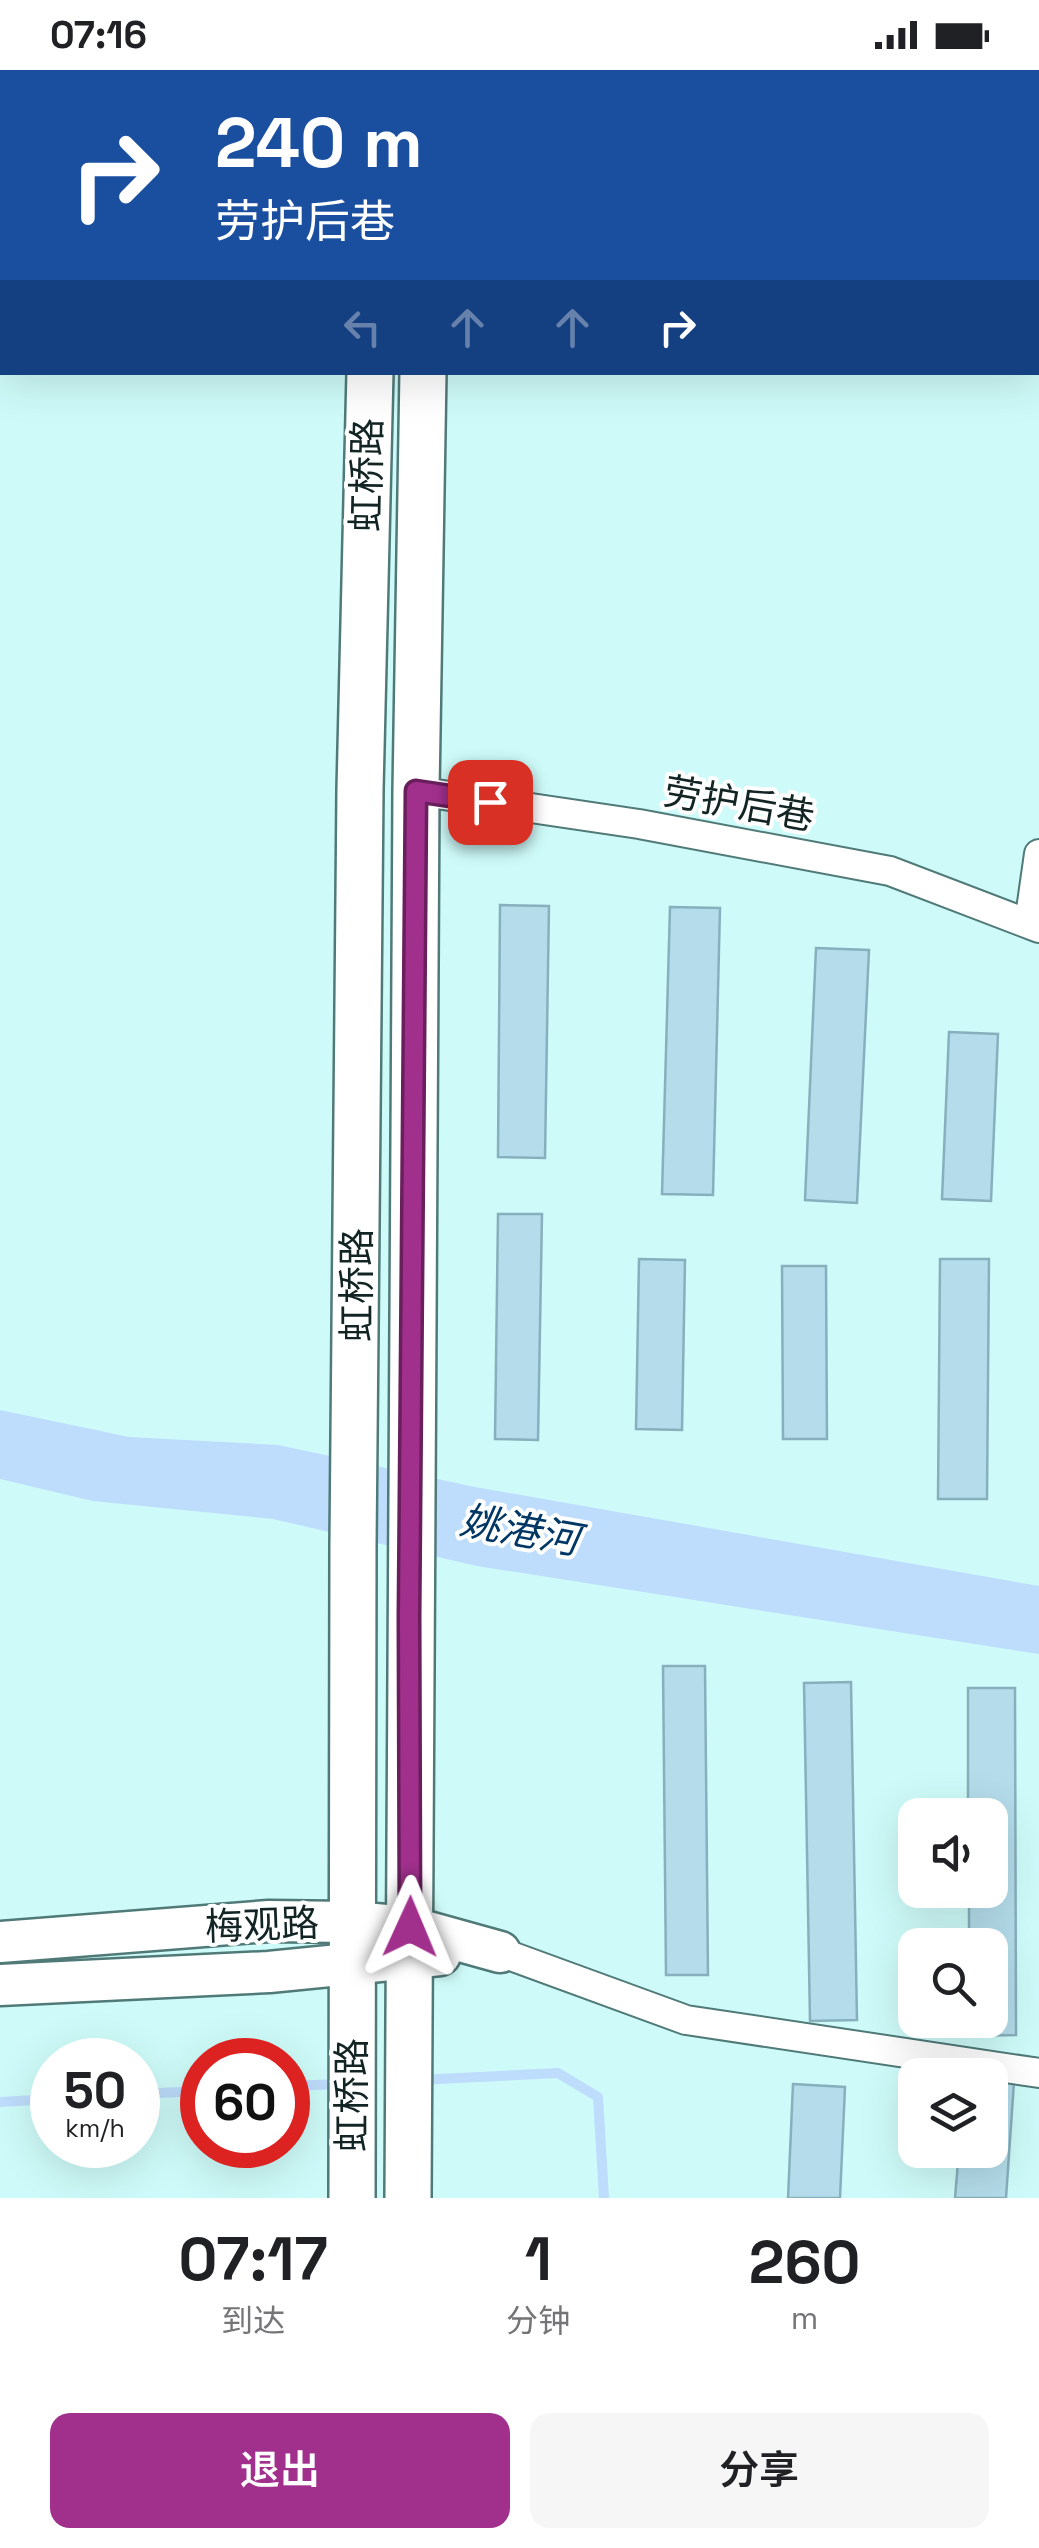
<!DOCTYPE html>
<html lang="zh">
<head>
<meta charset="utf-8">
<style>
  :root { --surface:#fff; --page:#f6f6f6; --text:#202124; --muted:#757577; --accent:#a1308d }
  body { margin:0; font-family:"Space Grotesk","Noto Sans SC",sans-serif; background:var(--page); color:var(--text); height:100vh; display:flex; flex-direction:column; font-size:38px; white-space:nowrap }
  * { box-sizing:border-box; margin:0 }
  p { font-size:32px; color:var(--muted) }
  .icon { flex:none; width:55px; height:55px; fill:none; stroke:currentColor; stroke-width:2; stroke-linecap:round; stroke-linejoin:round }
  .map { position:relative; height:2128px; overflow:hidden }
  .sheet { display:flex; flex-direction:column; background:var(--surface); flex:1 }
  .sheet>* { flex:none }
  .guide { position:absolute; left:0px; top:0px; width:1040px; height:305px; box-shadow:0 10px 40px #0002; background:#1a4fa0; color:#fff; overflow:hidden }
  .buttons { position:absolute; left:898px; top:1728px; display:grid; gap:20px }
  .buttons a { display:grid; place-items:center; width:110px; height:110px; border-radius:20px; background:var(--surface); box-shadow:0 10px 40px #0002; font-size:50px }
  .speed { position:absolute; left:30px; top:1968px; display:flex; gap:20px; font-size:50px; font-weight:700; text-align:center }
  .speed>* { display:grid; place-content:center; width:130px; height:130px; border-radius:50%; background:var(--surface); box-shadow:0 10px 40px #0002; line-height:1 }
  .speed small { font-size:25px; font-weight:400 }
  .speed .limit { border:15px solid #d22; background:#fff; color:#111 }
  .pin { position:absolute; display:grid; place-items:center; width:85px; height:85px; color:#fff; margin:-42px; border-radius:20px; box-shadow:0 5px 15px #0006 }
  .me { position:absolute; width:110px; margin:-55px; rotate:1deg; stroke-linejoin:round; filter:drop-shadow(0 0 8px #0008) }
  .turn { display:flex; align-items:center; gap:35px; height:210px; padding:0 50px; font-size:45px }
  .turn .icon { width:130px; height:130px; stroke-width:2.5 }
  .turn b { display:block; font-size:70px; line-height:85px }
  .lanes { display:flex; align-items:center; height:95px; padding:0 50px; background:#0003; justify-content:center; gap:50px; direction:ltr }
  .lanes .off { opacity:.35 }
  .eta { display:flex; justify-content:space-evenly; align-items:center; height:170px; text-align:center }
  .eta b { font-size:60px; font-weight:600; line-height:70px }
  .primary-button { display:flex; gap:20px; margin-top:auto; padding:20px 50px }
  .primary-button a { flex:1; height:115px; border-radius:20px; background:var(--accent); color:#fff; font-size:40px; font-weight:600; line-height:115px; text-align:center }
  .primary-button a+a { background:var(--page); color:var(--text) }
  .status { display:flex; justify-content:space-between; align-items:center; height:70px; padding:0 50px; background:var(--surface); direction:ltr }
  .status svg { height:28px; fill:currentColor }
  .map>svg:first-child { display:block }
</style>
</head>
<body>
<div class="status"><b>07:16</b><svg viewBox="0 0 49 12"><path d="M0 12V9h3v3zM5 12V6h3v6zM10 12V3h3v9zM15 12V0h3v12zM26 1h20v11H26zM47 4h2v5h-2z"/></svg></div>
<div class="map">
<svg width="1039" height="2128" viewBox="0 0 1039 2128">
  <rect width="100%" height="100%" fill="#cefbf9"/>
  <!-- water -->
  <path fill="#bedcfc" d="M0,1340L129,1367L278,1375L475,1417L1039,1516V1584L477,1496L273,1449L93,1431L0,1409Z"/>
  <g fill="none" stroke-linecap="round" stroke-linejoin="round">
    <!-- stream -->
    <path stroke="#bedcfc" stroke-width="10" d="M417,2010L558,2003L598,2027L604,2128
      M288,2016L340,2014
      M138,2024L202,2021
      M0,2032L52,2029"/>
  </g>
  <!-- building -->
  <path fill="#b4dcea" stroke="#88afbd" stroke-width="2.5" d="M500,835L549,836L545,1088L498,1087Z
    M670,837L720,838L713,1125L662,1124Z
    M816,878L869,880L857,1133L805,1130Z
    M949,962L998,964L991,1131L942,1129Z
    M498,1144H542L538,1370L495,1369Z
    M639,1189L685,1190L682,1360L636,1359Z
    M940,1189H989L987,1429H938Z
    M782,1196H826L827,1369H783Z
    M663,1596H705L708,1905H666Z
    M851,1612L857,1950L810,1951L804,1613Z
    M968,1618H1015L1016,1965L969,1966V1950H990V1875H969V1820H990V1745H968Z
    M990,2010L1014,2012L1006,2128H955L959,2080H990Z
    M793,2014L845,2017L840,2128H788Z"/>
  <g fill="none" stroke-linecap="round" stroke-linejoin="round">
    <!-- street casing -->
    <g stroke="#507a78" stroke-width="32">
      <path id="street" d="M416,721L639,754L890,801L1039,858
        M1029,854L1039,784
        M500,1882L686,1950L1039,2003"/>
    </g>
    <!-- secondary casing -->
    <g stroke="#507a78" stroke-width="45">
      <path id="secondary" d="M0,1872L269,1851L351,1852L410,1857L500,1882
        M0,1915L269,1902L440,1885"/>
    </g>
    <!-- primary casing -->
    <g stroke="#507a78" stroke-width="50">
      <path id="primary" d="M377,2V0
        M429,2V0
        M352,2128L353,1475L360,720L370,302
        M408,2128L416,721L423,302"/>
    </g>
    <!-- street -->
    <use href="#street" stroke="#fff" stroke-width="28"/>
    <!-- secondary -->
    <use href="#secondary" stroke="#fff" stroke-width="40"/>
    <!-- primary -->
    <use href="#primary" stroke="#fff" stroke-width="45"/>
  </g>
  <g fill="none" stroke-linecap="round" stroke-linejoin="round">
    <!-- route casing -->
    <g stroke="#691f5c" stroke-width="25">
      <path id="route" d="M410,1857L409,1546L416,721L490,732"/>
    </g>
    <!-- route -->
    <use href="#route" stroke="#a1308d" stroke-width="18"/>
  </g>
  <g text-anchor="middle" stroke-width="8" stroke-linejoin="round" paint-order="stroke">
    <!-- street labels -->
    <g font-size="38" fill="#132424" stroke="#fff">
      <text transform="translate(367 405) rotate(-89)" y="13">虹桥路</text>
      <text transform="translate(739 734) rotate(10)" y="13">劳护后巷</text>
      <text transform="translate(357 1215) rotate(-90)" y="13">虹桥路</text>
      <text transform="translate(262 1855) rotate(-2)" y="13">梅观路</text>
      <text transform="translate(352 2025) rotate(-90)" y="13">虹桥路</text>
    </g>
    <!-- water labels -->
    <g font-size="40" font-style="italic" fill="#003765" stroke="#fff">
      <text transform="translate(520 1460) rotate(10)" y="14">姚港河</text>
    </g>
  </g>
</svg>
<div class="buttons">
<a><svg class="icon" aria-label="sound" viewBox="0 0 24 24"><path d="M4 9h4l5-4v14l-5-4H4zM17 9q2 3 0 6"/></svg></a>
<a><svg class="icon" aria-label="search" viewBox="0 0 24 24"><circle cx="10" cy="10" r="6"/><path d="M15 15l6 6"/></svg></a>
<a><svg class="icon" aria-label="layers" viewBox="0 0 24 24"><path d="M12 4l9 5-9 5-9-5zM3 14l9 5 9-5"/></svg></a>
</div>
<div class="speed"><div>50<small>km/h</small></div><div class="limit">60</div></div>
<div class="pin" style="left:490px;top:732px;background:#d93025"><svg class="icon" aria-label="arrive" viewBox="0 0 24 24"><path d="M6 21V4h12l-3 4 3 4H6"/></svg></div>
<svg class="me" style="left:410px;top:1857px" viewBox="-20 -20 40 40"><path d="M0-17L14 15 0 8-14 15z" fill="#a1308d" stroke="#fff" stroke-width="4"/></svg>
<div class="guide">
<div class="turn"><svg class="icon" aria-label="right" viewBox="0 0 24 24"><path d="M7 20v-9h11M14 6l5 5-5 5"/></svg><div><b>240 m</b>劳护后巷</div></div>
<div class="lanes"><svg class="icon off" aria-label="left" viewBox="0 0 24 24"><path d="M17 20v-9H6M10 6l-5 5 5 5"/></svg><svg class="icon off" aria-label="ahead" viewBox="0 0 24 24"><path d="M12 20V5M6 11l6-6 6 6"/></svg><svg class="icon off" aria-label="ahead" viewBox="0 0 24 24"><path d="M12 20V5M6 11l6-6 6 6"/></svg><svg class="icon" aria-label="right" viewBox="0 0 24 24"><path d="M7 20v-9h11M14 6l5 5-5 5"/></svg></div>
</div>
</div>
<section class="sheet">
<div class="eta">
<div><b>07:17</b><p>到达</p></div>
<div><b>1</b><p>分钟</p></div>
<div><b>260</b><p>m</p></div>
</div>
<div class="primary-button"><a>退出</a><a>分享</a></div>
</section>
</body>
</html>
